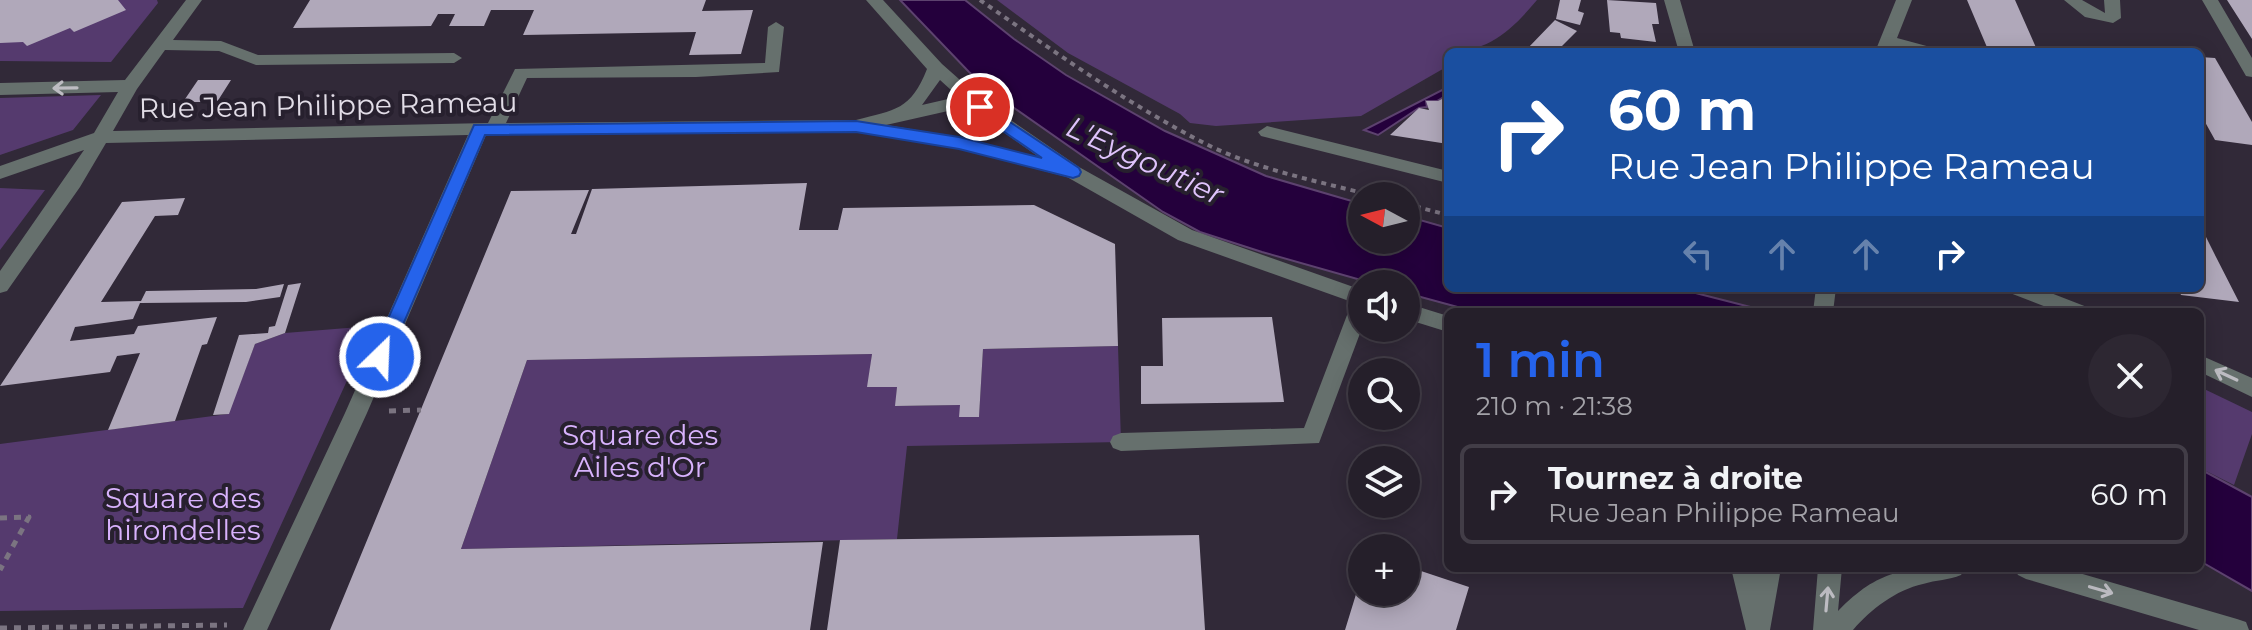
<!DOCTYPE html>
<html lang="fr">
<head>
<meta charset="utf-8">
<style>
  :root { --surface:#251f2a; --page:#2d2732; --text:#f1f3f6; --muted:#a3a2a8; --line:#423d47; --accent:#2563eb }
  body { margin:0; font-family:Montserrat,sans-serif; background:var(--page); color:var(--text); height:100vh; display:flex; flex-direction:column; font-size:30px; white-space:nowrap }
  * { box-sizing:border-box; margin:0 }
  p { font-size:26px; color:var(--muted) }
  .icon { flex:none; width:44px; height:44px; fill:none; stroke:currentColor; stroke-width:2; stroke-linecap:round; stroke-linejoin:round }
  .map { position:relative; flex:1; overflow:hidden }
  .drawer { position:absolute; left:1444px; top:308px; width:760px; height:264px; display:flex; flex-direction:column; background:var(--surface); border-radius:12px; box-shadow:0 4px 20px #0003,0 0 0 2px var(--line) }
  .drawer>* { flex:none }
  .hud { position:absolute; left:1444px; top:48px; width:760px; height:244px; border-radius:12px; box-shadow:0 4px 20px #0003,0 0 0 2px var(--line); background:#1a4fa0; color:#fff; overflow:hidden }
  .needle { width:52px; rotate:277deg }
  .controls { position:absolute; left:1348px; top:182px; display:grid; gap:16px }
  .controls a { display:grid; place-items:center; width:72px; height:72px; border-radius:50%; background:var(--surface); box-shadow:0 4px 20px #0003,0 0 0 2px var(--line); font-size:40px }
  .pin { position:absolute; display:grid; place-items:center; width:68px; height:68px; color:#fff; margin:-34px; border:4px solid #fff; border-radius:50%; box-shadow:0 2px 8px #0007 }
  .me { position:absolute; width:88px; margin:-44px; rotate:24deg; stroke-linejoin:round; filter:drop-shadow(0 0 6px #0008) }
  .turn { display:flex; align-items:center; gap:28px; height:168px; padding:0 32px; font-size:36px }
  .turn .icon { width:104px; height:104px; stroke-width:2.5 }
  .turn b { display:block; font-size:56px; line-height:68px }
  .lanes { display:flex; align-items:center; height:76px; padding:0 32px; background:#0003; justify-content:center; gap:40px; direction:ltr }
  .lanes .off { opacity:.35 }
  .round { display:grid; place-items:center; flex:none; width:84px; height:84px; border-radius:42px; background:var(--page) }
  .summary { display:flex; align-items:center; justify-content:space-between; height:136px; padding:0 32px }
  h1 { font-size:48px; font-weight:600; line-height:60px; color:var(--accent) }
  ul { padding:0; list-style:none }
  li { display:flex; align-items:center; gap:24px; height:100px; margin:0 16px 12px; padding:0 16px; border:4px solid var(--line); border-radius:12px }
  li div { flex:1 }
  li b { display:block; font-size:30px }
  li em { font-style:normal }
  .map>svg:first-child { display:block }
</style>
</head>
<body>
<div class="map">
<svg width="2252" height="630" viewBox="0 0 2252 630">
  <rect width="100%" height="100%" fill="#312938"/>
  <!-- green -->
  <path fill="#553a6e" d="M0,0H157L158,3L111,62L0,61Z
    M997,0H1537C1512,30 1488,52 1448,52V66L1361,116L1216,126L1190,123L1180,114L1068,53Z
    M101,95L73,130L0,155V98Z
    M0,188L45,190L0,250Z
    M372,326L243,608L0,611V444L228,414L255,344L285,333Z
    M1118,346L1121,442L907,446L897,539L461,549L527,360L872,354L868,387H897L896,406L960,405V417L979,416L983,349Z
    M2200,387L2252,412V434L2234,485L2200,468Z"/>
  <!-- water -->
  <path fill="#24003c" stroke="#5d426f" stroke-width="2" d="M900,0H965L1014,39L1066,75L1165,131L1266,176L1362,204V240H1406V216L1448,228V288H1676L1770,312H1476L1406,293V284H1375L1262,252L1200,232L1163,212L1007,103L969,72Z
    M1448,87L1447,95L1437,101H1426L1427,107L1419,108L1378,135L1364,130Z
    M2200,469L2252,497V591L2200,561Z"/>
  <!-- building -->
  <path fill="#b0a8ba" d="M0,0H118L126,10L74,32L70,28L27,46L23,42L0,43Z
    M310,0H706L702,11L753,10L741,54L689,55L696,32L523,35L534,10H491L484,26H449L455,14H438L431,26L293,28Z
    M1560,0H1581L1578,11L1584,13L1580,25L1556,19Z
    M1607,0L1656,3L1659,24H1652L1656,42L1621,38L1620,33L1610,32Z
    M1967,0H2015L2038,52H1989Z
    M2227,0H2252V39Z
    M1555,20L1577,31L1556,52H1533L1527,49Z
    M2200,57L2215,58L2252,122V145L2215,140L2200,113Z
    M198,80H231L217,102H183Z
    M1448,96V144L1390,135L1419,108L1429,110L1426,101H1438Z
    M807,183L799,230H838L843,208L1034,205L1115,244L1118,346L983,349L979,417H959L960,405L895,406L897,387H867L872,354L527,360L461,549L823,542L810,630H330L511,191L589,190L571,234H576L592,189Z
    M185,198L178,215L155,216L101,302L141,301L140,303L146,291L256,289L284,284L280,297L246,302L140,303L133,319L75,327L70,341L134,334L138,326L217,317L207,344L202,345L175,421L108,430L140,353L117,356L110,372L0,386L122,202Z
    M2200,225L2216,257L2239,302L2181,295L2178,288H2200Z
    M301,283L285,333L255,344L229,414L213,415L239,335L268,333L269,327L275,326L288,285Z
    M1272,317L1284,402L1141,404V366H1163L1162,318Z
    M1199,535L1205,630H827L840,540Z
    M1406,566L1469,587L1456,630H1345L1361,578L1362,592H1406Z"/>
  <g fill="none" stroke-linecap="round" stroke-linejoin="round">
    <!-- path-far1 -->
    <path stroke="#7b7481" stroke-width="4" stroke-dasharray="5 5" stroke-linecap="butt" d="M980,0C1052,50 1127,104 1206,144C1258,170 1318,181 1374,196
      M1406,204L1448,215"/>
    <!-- path -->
    <path stroke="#7b7481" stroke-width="5" stroke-dasharray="7 7" stroke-linecap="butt" d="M389,411L421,410
      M0,518L29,517L0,570
      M0,628L227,625"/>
    <!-- minor -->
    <path fill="#66706d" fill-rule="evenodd" d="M186,0H202L173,40L221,41L258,55L454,53L462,58L454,63L256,65L219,51L165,50L137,89L113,131L488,123L515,69L765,63L768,27L776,22L784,27L779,72L696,77L527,78L506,123L856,120C895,110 911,110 927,69L866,0H883L942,64L986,103L1079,167L1192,230L1362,290V328L1319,443L1121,451L1113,448L1110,442L1113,436L1121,433L1304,428L1352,302L1178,240L1067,177L959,149L856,132L486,135L367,413L267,630H243L345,413L468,135L106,143L80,187L7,291L0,293V271L84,150L0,179V166L94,133L118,92L0,95V83L125,80ZM940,80L962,100L948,99L922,105ZM948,111L976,113L1039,157L959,137L886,125Z
      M1664,0H1680L1695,52H1679Z
      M1896,0H1912L1897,38L1934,48L1936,52H1909L1893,47L1891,52H1875Z
      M2064,0H2082L2105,13L2104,0H2120L2121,18L2113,23L2085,17Z
      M2202,0H2218L2252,58V77L2246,76Z
      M1267,126L1448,171V183L1261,136L1258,132Z
      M1816,288H1836L1833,312H1813Z
      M2007,288H2038L2087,307L2090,312H2059L2010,293Z
      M1406,303L1448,316V332L1406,319Z
      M2200,355L2252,378V397L2200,372Z
      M1731,568H1755L1756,574L1757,568H1781L1770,630H1746Z
      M1818,568H1842L1838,611C1881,567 1907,568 1965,568L1961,575C1949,580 1936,580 1923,584C1896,590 1871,609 1853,630H1813Z
      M2014,568H2062L2237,619L2246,622L2249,630H2199L2026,579L2018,575Z"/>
  </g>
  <!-- one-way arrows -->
  <defs><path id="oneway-shaft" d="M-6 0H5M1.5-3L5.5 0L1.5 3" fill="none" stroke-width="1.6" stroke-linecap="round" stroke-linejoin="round" transform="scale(2)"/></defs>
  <g stroke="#bdbcc2">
    <use href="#oneway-shaft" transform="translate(65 88) rotate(179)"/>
    <use href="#oneway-shaft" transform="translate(2226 375) rotate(-155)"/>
    <use href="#oneway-shaft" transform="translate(2101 590) rotate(16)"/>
    <use href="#oneway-shaft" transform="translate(1827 599) rotate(-85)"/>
  </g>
  <!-- route -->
  <path fill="#2563eb" stroke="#184099" stroke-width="2" d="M980,102L1079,168L1081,172L1079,176L1073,178L959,149L856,132L485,135L389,357L387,362H373L371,357L474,125L856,121L959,137L1042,158L974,111V103Z"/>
  <g text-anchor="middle" stroke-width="8" stroke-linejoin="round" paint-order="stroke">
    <!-- street labels -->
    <g font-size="28" fill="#e2dde7" stroke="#27202e">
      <text transform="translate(328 105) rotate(-1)" y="10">Rue Jean Philippe Rameau</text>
    </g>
    <!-- park labels -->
    <g font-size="28" fill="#d8b2fd" stroke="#27202e">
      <text x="640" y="445">Square des<tspan x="640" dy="32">Ailes d'Or</tspan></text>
      <text x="183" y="508">Square des<tspan x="183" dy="32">hirondelles</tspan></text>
    </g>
    <!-- water labels -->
    <g font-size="30" font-style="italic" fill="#dfc3fc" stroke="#27202e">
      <text transform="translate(1145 161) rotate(25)" y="10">L'Eygoutier</text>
    </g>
  </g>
</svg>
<div class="controls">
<a><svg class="needle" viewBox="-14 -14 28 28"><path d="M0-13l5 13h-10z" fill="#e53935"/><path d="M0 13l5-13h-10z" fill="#a3a2a8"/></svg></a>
<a><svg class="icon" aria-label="sound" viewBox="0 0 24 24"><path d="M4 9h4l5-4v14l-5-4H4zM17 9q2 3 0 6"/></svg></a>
<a><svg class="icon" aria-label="search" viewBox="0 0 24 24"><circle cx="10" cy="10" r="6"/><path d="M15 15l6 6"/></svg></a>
<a><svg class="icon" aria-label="layers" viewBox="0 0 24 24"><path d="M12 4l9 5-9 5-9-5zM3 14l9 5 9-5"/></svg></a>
<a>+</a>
</div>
<div class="pin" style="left:980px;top:107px;background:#d93025"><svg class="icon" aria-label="arrive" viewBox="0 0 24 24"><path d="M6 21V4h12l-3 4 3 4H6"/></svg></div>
<svg class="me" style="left:380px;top:357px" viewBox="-20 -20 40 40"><circle r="17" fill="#2563eb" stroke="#fff" stroke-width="3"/><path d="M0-11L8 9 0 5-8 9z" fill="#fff"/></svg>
<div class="hud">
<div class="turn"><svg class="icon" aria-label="right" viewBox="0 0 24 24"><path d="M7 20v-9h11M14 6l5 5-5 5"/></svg><div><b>60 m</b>Rue Jean Philippe Rameau</div></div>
<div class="lanes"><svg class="icon off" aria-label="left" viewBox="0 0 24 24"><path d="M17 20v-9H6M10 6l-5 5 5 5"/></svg><svg class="icon off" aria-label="ahead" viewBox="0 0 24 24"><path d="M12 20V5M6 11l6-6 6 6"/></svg><svg class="icon off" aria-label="ahead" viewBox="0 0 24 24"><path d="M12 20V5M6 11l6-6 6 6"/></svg><svg class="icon" aria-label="right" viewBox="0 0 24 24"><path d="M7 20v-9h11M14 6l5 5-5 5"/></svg></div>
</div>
<section class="drawer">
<div class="summary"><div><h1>1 min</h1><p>210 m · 21:38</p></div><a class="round"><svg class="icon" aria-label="close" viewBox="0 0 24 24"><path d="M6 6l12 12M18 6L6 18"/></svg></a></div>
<ul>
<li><svg class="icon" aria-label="right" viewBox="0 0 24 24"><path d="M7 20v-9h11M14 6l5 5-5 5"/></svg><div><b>Tournez à droite</b><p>Rue Jean Philippe Rameau</p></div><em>60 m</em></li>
</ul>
</section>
</div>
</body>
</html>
